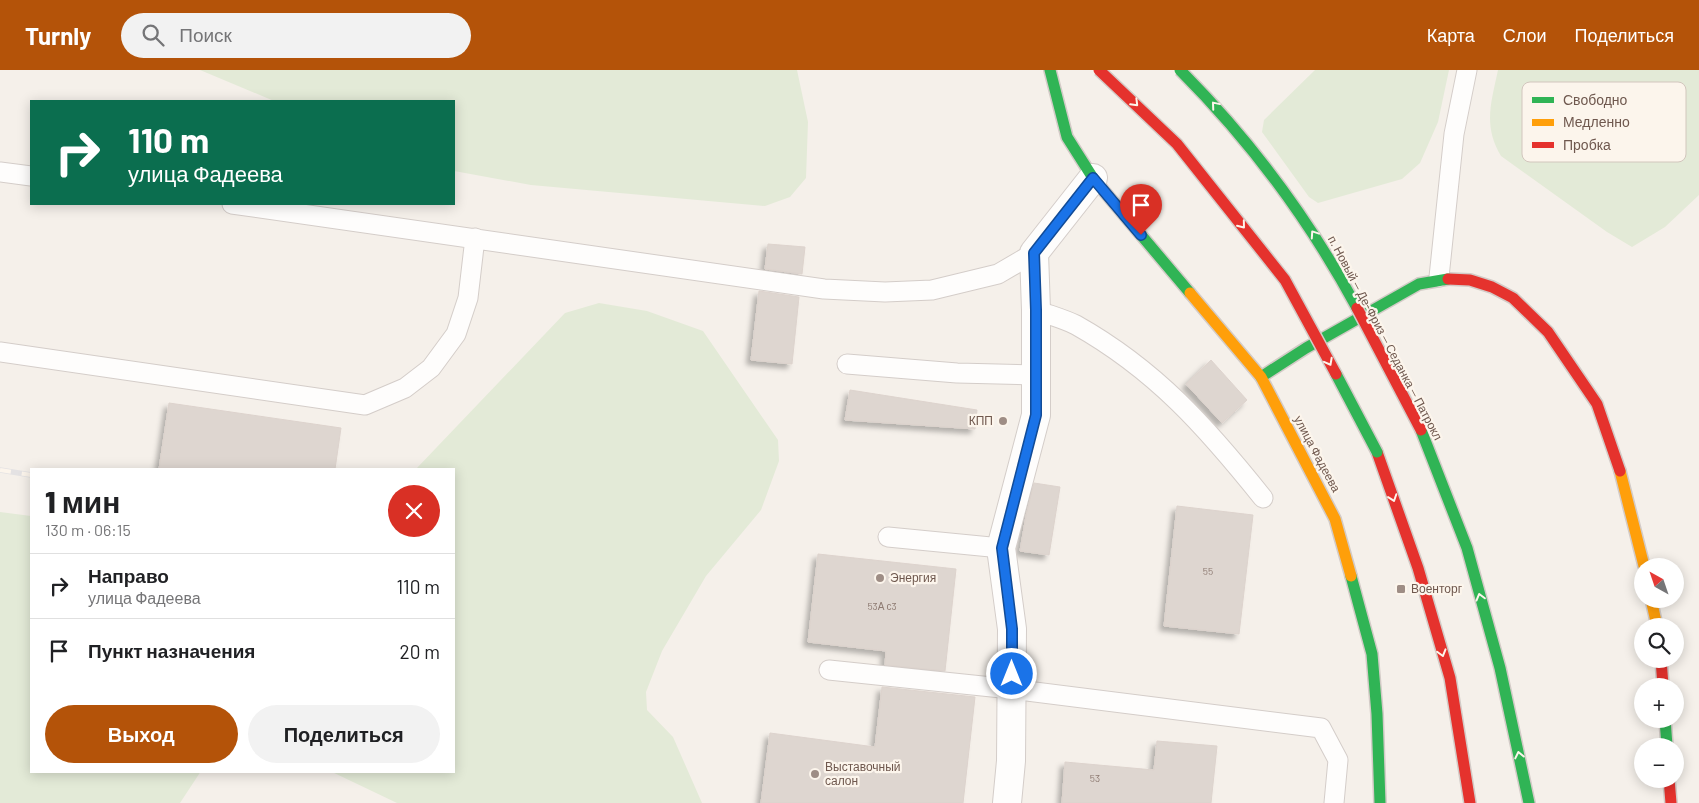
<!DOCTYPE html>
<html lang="ru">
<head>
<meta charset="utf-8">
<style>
  :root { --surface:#fff; --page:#f2f2f2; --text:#202124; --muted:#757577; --line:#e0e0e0; --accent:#b45309 }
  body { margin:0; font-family:Barlow,sans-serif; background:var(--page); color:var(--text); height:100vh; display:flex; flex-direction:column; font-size:19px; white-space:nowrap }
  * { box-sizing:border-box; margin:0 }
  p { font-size:16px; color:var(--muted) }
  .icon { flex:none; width:28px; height:28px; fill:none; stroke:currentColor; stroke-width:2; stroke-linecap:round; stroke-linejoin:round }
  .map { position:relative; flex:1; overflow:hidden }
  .details { position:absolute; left:30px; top:398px; width:425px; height:305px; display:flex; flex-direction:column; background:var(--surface); border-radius:0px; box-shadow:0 2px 12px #0003 }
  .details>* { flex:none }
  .top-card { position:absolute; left:30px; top:30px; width:425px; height:105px; border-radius:0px; box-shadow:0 2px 12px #0003; background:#0b6e4f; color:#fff; overflow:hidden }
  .needle { width:32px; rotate:320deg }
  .controls { position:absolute; left:1634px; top:488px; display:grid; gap:10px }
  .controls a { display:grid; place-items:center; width:50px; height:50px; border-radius:50%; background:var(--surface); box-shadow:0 2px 12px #0003; font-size:25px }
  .pin { position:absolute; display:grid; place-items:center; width:42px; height:42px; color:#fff; margin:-51px -21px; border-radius:50% 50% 50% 0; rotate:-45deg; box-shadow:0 0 5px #0007 }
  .pin .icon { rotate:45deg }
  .me { position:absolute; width:55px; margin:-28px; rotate:0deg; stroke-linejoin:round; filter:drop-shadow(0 0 4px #0008) }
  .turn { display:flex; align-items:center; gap:18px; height:105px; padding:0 15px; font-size:22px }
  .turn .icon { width:65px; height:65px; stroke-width:2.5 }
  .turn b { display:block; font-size:35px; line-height:42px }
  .round { display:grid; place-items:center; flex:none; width:52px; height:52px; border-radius:26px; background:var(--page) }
  .head { display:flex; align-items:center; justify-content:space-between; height:85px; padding:0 15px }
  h1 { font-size:30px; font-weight:800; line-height:38px }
  .action { display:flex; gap:10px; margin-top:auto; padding:10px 15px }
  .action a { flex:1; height:58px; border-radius:30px; background:var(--accent); color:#fff; font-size:20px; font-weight:800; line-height:58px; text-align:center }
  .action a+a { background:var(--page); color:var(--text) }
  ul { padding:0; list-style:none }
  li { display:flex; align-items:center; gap:15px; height:65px; padding:0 15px; border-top:1px solid var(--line) }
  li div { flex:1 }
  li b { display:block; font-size:19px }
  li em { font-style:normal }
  header { display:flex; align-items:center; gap:30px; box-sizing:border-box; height:70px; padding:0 25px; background:var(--accent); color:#fff }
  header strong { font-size:24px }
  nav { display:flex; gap:28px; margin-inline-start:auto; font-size:18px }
  .search { width:350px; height:45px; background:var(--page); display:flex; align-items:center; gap:12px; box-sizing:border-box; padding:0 18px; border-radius:28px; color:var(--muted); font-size:19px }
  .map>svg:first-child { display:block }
</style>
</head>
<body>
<header>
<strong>Turnly</strong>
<div class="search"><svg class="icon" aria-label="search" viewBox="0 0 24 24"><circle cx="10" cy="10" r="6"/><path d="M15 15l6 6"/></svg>Поиск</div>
<nav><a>Карта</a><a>Слои</a><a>Поделиться</a></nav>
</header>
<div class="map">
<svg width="1699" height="733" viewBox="0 0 1699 733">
  <defs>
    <filter id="shadow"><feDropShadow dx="-4.5" dy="4.5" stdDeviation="2.5" flood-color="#0004"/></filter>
  </defs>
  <rect width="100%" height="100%" fill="#f5f0ea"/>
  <!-- green -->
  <path fill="#e3ead7" d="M200,0H797L808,52L806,108L790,127L765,136L531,115L454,101V31H274Z
    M1315,0H1449L1438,52L1420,93L1402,109L1318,133L1309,127L1262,62L1264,50Z
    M1498,0H1699V125L1665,157L1632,177L1607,162L1501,86C1483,56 1491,33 1498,0Z
    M599,233L647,241L703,261L778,370L779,391L761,440L706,506L662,581L646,622L647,640L673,667L702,733H397L330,701H454V399H416L565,243Z
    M0,442L31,446V701H201L180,733H0Z"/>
  <!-- building -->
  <path fill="#ded6d0" stroke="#ddd3cd" filter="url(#shadow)" d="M768,174L805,177L802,204L765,199Z
    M759,221L799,227L792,294L751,290Z
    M1211,290L1247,330L1222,353L1186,314Z
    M850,320L977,340L975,359L845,350Z
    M169,333L341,358L335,399H159Z
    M1034,413L1060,417L1049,485L1020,481L1026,446Z
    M1177,436L1253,445L1239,564L1164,556Z
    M818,484L956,499L945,601L885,595L886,581L808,572Z
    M882,617L975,627L963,733H761L770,663L875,677Z
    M1157,671L1217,676L1211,733H1062L1065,692L1154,700Z"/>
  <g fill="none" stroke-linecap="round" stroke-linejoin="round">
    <!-- lane casing -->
    <g stroke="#d4cdc9" stroke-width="21">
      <path id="lane" d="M0,102L31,106
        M232,134L824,219L885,222L932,220L998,204L1034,183
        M1439,207L1454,64L1467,0
        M1036,240C1049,245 1064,249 1076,255C1156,300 1207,358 1263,428
        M0,282L365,335L405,318L431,298L456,264L468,228L475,168
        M847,294L957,303L1036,305
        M888,467L1001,478
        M829,600L1011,619L1321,658L1338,690L1334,733"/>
    </g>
    <!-- street casing -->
    <g stroke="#d4cdc9" stroke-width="30">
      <path id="street" d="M1007,733L1011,691L1012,559L1001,478L1036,345V240L1034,183L1093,108"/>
    </g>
    <!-- fast casing -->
    <g stroke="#d3cbc7" stroke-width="14">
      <path id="fast" d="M1050,0L1067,67L1093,108L1190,223
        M1261,307L1306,278L1419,214L1448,209
        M1421,360L1467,478L1500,598L1529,733
        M1351,506L1372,584L1377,644L1380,733
        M1665,649L1667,676"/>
    </g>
    <!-- slow casing -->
    <g stroke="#d3cbc7" stroke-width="14">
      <path id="slow" d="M1190,223L1261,307L1335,449L1351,506
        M1620,401L1644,496
        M1651,529L1657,556"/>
    </g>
    <!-- jam casing -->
    <g stroke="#d3cbc7" stroke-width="14">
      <path id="jam" d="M1448,209L1470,210L1492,217L1513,228L1548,262L1597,334L1620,401
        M1377,382L1418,498L1450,608L1470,733
        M1661,589L1663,616
        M1669,709L1671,733"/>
    </g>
    <!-- lane -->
    <use href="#lane" stroke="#fefdfc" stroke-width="19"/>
    <!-- street -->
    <use href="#street" stroke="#fefdfc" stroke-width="28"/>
    <!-- fast -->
    <use href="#fast" stroke="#30b455" stroke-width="11"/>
    <!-- slow -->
    <use href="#slow" stroke="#ff9f0a" stroke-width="11"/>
    <!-- jam -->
    <use href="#jam" stroke="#e5322d" stroke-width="11"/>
    <!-- rail casing -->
    <g stroke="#e4e2e3" stroke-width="5.5">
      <path id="rail" d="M0,400L31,405"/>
    </g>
    <!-- rail -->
    <use href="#rail" stroke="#fcf5ec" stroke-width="4" stroke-dasharray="11" stroke-linecap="butt"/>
    <!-- fast-bridge casing -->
    <g stroke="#d3cbc7" stroke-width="14" stroke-linecap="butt">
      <path id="fast-bridge" d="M1180,0C1251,71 1309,149 1357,238
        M1336,304L1377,382"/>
    </g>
    <!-- jam-bridge casing -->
    <g stroke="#d3cbc7" stroke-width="14" stroke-linecap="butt">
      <path id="jam-bridge" d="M1099,0L1177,74L1285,210L1336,304
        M1357,238L1421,360"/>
    </g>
    <!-- fast-bridge -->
    <use href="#fast-bridge" stroke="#30b455" stroke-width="11"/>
    <!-- jam-bridge -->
    <use href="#jam-bridge" stroke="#e5322d" stroke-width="11"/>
  </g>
  <!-- one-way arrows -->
  <defs><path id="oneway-chevron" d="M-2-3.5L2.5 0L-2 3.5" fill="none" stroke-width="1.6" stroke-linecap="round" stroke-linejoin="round" transform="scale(1.25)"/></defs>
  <g stroke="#fcf5ec">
    <use href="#oneway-chevron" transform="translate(1135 33) rotate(45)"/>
    <use href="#oneway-chevron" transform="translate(1215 35) rotate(-130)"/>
    <use href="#oneway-chevron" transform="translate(1242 155) rotate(51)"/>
    <use href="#oneway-chevron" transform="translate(1314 164) rotate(-124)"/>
    <use href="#oneway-chevron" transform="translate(1329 292) rotate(62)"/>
    <use href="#oneway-chevron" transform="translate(1393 428) rotate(71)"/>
    <use href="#oneway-chevron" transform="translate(1480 527) rotate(-105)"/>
    <use href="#oneway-chevron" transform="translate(1442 583) rotate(74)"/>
    <use href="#oneway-chevron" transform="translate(1519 685) rotate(-102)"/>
  </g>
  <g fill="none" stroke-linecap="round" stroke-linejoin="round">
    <!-- route casing -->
    <g stroke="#114b97" stroke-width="12">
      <path id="route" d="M1012,604V559L1002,478L1036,345V240L1034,183L1093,108L1141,165"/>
    </g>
    <!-- route -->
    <use href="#route" stroke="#1a73e8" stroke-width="9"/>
  </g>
  <!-- markers -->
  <g fill="#9e8d85" stroke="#fcf5ec" stroke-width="2">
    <circle cx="1003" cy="351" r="5"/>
    <circle cx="880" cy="508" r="5"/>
    <rect x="1396" y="514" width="10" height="10" rx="2.5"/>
    <circle cx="815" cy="704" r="5"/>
  </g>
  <g text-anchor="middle" stroke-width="4.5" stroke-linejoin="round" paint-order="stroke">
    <!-- number labels -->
    <g font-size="10" fill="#8d7a71">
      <text x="1208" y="505">55</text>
      <text x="882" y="540">53А с3</text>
      <text x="1095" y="712">53</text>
    </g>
    <!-- street labels -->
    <g font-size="12" fill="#6f584e" stroke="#fcf5ec">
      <text transform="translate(1385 268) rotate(62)" y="4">п. Новый — Де-Фриз — Седанка — Патрокл</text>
      <text transform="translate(1317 384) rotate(62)" y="4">улица Фадеева</text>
    </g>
    <!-- poi labels -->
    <g font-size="12" fill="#6f584e" stroke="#fcf5ec" text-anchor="start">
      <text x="993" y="355" text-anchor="end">КПП</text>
      <text x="890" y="512">Энергия</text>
      <text x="1411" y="523">Военторг</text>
      <text x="825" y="701">Выставочный<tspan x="825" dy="14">салон</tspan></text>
    </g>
  </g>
  <!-- legend -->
  <rect x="1522" y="12" width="164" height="80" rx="8" fill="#fcf5ec" stroke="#d2c6bd" stroke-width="1"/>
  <rect x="1532" y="27" width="22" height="6" fill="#30b455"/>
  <rect x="1532" y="49" width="22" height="7" fill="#ff9f0a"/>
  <rect x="1532" y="72" width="22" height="6" fill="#e5322d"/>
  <g font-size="14" fill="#6f584e">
    <text x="1563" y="35">Свободно</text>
    <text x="1563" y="57">Медленно</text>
    <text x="1563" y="80">Пробка</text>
  </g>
</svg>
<div class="controls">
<a><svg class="needle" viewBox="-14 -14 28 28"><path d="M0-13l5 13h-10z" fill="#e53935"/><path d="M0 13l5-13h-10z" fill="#757577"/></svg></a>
<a><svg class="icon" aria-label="search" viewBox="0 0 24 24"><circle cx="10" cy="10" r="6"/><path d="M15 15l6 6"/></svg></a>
<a>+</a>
<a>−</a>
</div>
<div class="pin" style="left:1141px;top:165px;background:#d93025"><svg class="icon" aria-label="arrive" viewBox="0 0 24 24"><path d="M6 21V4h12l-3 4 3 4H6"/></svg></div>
<svg class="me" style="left:1012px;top:604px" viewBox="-20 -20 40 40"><circle r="17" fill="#1a73e8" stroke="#fff" stroke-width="3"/><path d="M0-11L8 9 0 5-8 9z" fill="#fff"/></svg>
<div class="top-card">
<div class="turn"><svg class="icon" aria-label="right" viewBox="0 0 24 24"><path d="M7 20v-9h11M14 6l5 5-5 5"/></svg><div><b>110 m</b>улица Фадеева</div></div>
</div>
<section class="details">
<div class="head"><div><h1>1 мин</h1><p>130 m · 06:15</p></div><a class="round" style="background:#d93025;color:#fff"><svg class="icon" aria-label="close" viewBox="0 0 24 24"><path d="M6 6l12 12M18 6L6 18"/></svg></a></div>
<ul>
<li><svg class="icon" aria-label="right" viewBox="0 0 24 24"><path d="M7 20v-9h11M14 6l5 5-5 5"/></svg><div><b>Направо</b><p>улица Фадеева</p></div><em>110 m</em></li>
<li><svg class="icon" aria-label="arrive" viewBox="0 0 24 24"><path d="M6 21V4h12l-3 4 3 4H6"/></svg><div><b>Пункт назначения</b></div><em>20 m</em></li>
</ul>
<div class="action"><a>Выход</a><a>Поделиться</a></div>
</section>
</div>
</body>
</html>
